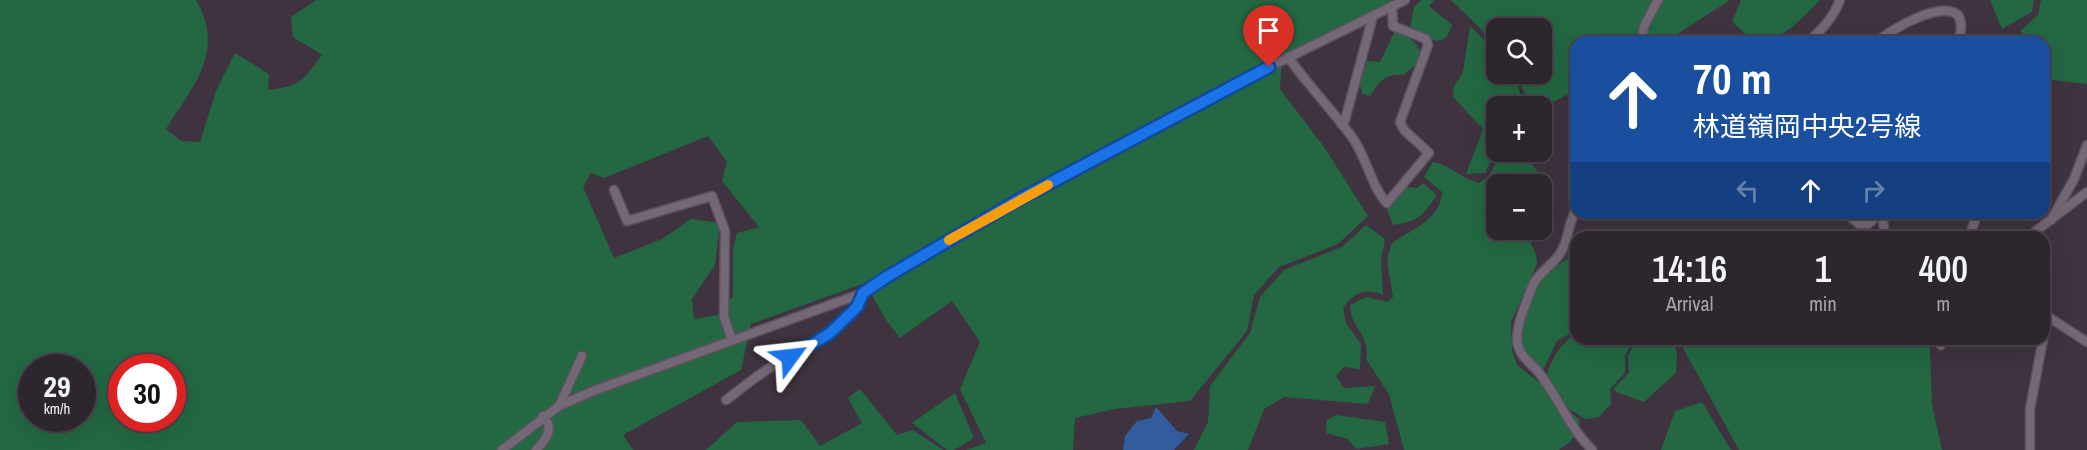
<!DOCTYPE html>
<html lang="en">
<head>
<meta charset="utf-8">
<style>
  :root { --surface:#2e262f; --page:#362e37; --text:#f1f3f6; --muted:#a7a5aa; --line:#49434b }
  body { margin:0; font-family:"Archivo Narrow","Noto Sans JP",sans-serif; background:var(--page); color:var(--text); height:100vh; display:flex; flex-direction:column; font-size:22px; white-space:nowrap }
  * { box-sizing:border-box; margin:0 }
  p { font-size:20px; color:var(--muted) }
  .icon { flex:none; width:33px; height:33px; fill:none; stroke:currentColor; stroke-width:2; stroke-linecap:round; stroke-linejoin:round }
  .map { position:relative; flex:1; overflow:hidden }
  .sheet { position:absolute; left:1570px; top:231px; width:480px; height:114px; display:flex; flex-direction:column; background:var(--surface); border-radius:18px; box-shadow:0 6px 24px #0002,0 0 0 2px var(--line) }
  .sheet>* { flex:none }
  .top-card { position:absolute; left:1570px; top:36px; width:480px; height:183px; border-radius:18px; box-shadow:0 6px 24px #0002,0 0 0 2px var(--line); background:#1a4fa0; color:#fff; overflow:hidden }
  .fabs { position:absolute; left:1486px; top:18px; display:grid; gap:12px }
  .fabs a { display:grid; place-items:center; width:66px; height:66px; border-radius:12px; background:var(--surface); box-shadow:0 6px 24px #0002,0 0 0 2px var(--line); font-size:30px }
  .speed { position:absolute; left:18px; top:354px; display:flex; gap:12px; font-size:30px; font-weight:700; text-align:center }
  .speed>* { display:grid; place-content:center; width:78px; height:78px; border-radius:50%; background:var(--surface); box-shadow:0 6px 24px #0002,0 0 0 2px var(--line); line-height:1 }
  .speed small { font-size:15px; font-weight:400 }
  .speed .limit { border:9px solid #d22; background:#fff; color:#111 }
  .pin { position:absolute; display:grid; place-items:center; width:51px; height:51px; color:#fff; margin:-62px -26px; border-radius:50% 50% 50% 0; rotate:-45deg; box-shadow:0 0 6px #0007 }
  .pin .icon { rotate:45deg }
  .me { position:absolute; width:66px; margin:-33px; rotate:60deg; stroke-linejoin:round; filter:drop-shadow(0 0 4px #0008) }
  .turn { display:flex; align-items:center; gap:21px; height:126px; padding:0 24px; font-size:27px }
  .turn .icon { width:78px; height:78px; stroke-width:2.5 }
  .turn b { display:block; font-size:42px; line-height:51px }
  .lanes { display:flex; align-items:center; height:57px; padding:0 24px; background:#0003; justify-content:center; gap:30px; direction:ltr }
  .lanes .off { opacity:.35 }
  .eta { display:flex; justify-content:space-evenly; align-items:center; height:102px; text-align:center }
  .eta b { font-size:36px; font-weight:600; line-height:42px }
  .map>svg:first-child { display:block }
</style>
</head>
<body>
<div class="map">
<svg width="2087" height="450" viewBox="0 0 2087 450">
  <rect width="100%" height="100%" fill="#3e333f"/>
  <!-- green -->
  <path fill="#236843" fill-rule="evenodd" d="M0,0H196C226,51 193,86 166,129L181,141L200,142L216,91L235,53L269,74L268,90C302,86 302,81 322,55L293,37L291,17L316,0H1400L1282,58L1280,89L1324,147L1368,216L1338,244L1279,267L1254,295L1247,331L1190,401L1114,409L1075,418L1073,450H966L986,443L960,389L980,342L952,301L900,338L886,320L865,283L751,324L741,370L623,435L633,450H0ZM708,136L727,162L722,181L759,227L737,233L733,249V296L717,315L694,319L692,299L715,265L720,223L691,219L662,239L614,258L583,187L591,173L604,178ZM32,368H82V418H32ZM122,368H172V418H122Z
    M1421,0H1434L1429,6L1452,25C1444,52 1427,38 1410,28L1414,7Z
    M1451,0H1730L1665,42H1576V90L1542,108L1531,106L1515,74H1542V28H1497V45Z
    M1741,0H1820C1801,19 1782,42 1755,42L1732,22Z
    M1990,0H2034L2032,12L2002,29Z
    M2041,0H2087V84L2052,80L2045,65L2044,42H2029L2020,31L2038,15Z
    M1470,26L1497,53V74H1506L1519,88L1522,106H1497V148L1485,173L1466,174L1483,129L1453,97L1454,87L1463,72Z
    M1395,31C1409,37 1416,40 1421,54L1416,65L1403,75C1385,73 1379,82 1370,96L1362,94L1360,85L1367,61L1380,62Z
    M1502,152H1521L1543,178L1539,184H1497V230H1524L1536,254L1537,264L1511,322L1512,350L1517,365L1557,396L1567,410L1580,420C1578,436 1572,441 1559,450H1404L1389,394L1366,359C1371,335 1350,328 1350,305L1366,297L1388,302L1393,297L1387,261L1391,244C1411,229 1440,221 1442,192L1424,177L1433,162C1451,165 1462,179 1479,183L1489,176Z
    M1423,183L1437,195C1422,216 1420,221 1393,225L1387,209L1405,187L1417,188Z
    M1646,213H1727L1731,218H1648Z
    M1366,225L1385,239L1381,261L1383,295C1364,287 1354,293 1343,308L1346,323L1361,344L1360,369L1344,367L1336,376L1344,388L1375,386L1368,404L1284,397L1264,409L1248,450H1194L1208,422L1210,386L1250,333L1260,297L1284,270L1342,247Z
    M1769,230L1771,237H1731L1734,231Z
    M1576,254V330L1557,341L1543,370L1522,348C1521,332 1530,297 1538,283C1547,270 1563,262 1576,254Z
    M1576,333V339H1634L1625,355V373L1610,389L1611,404L1599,417L1585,419L1569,409L1547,374C1554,354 1560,346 1576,333Z
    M1638,339H1671L1677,352L1676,373L1644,402L1616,392L1614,388L1629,373L1628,355Z
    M1678,339H1928L1930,350L1932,404L1942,450H1739Z
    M860,389L897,435L913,430L943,450H706L737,422L801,420L820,446L862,423L848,398Z
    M955,393L974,438L954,450H947L912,423Z
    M1702,402L1731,450H1661L1675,411Z
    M1336,415L1385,422L1389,444L1356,449L1348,439L1326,433L1327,420Z"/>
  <!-- water -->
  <path fill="#315d9f" d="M1156,407L1177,431L1189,434L1174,450H1123L1125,436L1137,421L1151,418Z"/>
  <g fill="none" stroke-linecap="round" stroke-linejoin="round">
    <!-- street casing -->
    <g stroke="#5c525d" stroke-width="11">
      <path id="street" d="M1642,42L1644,26L1658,0
        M1720,42H1721
        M1807,42C1821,32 1834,16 1840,0
        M1876,42C1893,29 1940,0 1958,15C1963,24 1961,34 1957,42
        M1288,57C1308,85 1332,110 1352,137C1366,156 1373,190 1387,203L1429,153L1404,130L1400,122L1428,45L1426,39L1393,26L1392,6
        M1341,124L1345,120L1373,16
        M614,190L627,221L712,196L725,231L724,317L732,340
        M1576,210C1568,223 1569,239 1561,252C1553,266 1537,273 1532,287C1526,304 1512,332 1519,349C1523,359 1534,366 1540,374C1559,399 1570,428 1592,450
        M1846,213L1859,224H1868L1881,213
        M1882,213L1885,237
        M2051,220L2074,179L2087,145
        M1969,237L1978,213
        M2028,237L2087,192
        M2044,314L2087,342
        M1940,339L1941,345
        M726,400C741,389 755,377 771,367C804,347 848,331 863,293
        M559,406L582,356
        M502,450L559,406L593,391L863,293L1020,199L1200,101L1405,0
        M536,450C546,440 555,429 543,416
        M2030,450V409L2043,339"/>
    </g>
    <!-- street -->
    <use href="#street" stroke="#756876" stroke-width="8"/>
  </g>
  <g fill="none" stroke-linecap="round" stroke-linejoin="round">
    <!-- route casing -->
    <g stroke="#114b97" stroke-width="15">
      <path id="route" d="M790,357L829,334L857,307L863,293L888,276L1020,199L1269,67"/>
    </g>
    <!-- route -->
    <use href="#route" stroke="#1a73e8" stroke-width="10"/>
    <!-- slow -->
    <path stroke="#f59e0b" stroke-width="10" d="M949,240L1048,185"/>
  </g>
</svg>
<div class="fabs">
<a><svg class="icon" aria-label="search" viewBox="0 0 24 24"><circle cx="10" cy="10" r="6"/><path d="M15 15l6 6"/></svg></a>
<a>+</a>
<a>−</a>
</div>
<div class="speed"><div>29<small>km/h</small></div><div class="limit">30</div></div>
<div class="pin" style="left:1269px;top:67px;background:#d93025"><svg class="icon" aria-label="arrive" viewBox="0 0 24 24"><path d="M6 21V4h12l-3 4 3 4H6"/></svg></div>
<svg class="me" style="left:790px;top:357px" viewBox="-20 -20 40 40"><path d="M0-17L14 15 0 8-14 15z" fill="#1a73e8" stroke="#fff" stroke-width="4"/></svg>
<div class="top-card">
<div class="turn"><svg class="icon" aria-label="ahead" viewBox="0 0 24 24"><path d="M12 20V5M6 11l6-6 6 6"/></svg><div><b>70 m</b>林道嶺岡中央2号線</div></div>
<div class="lanes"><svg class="icon off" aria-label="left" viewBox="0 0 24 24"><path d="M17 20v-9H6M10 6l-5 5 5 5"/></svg><svg class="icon" aria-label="ahead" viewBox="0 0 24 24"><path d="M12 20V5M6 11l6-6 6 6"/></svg><svg class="icon off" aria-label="right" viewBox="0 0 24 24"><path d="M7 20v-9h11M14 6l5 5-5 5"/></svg></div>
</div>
<section class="sheet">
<div class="eta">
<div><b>14:16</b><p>Arrival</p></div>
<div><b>1</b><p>min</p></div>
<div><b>400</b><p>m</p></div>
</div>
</section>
</div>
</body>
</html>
